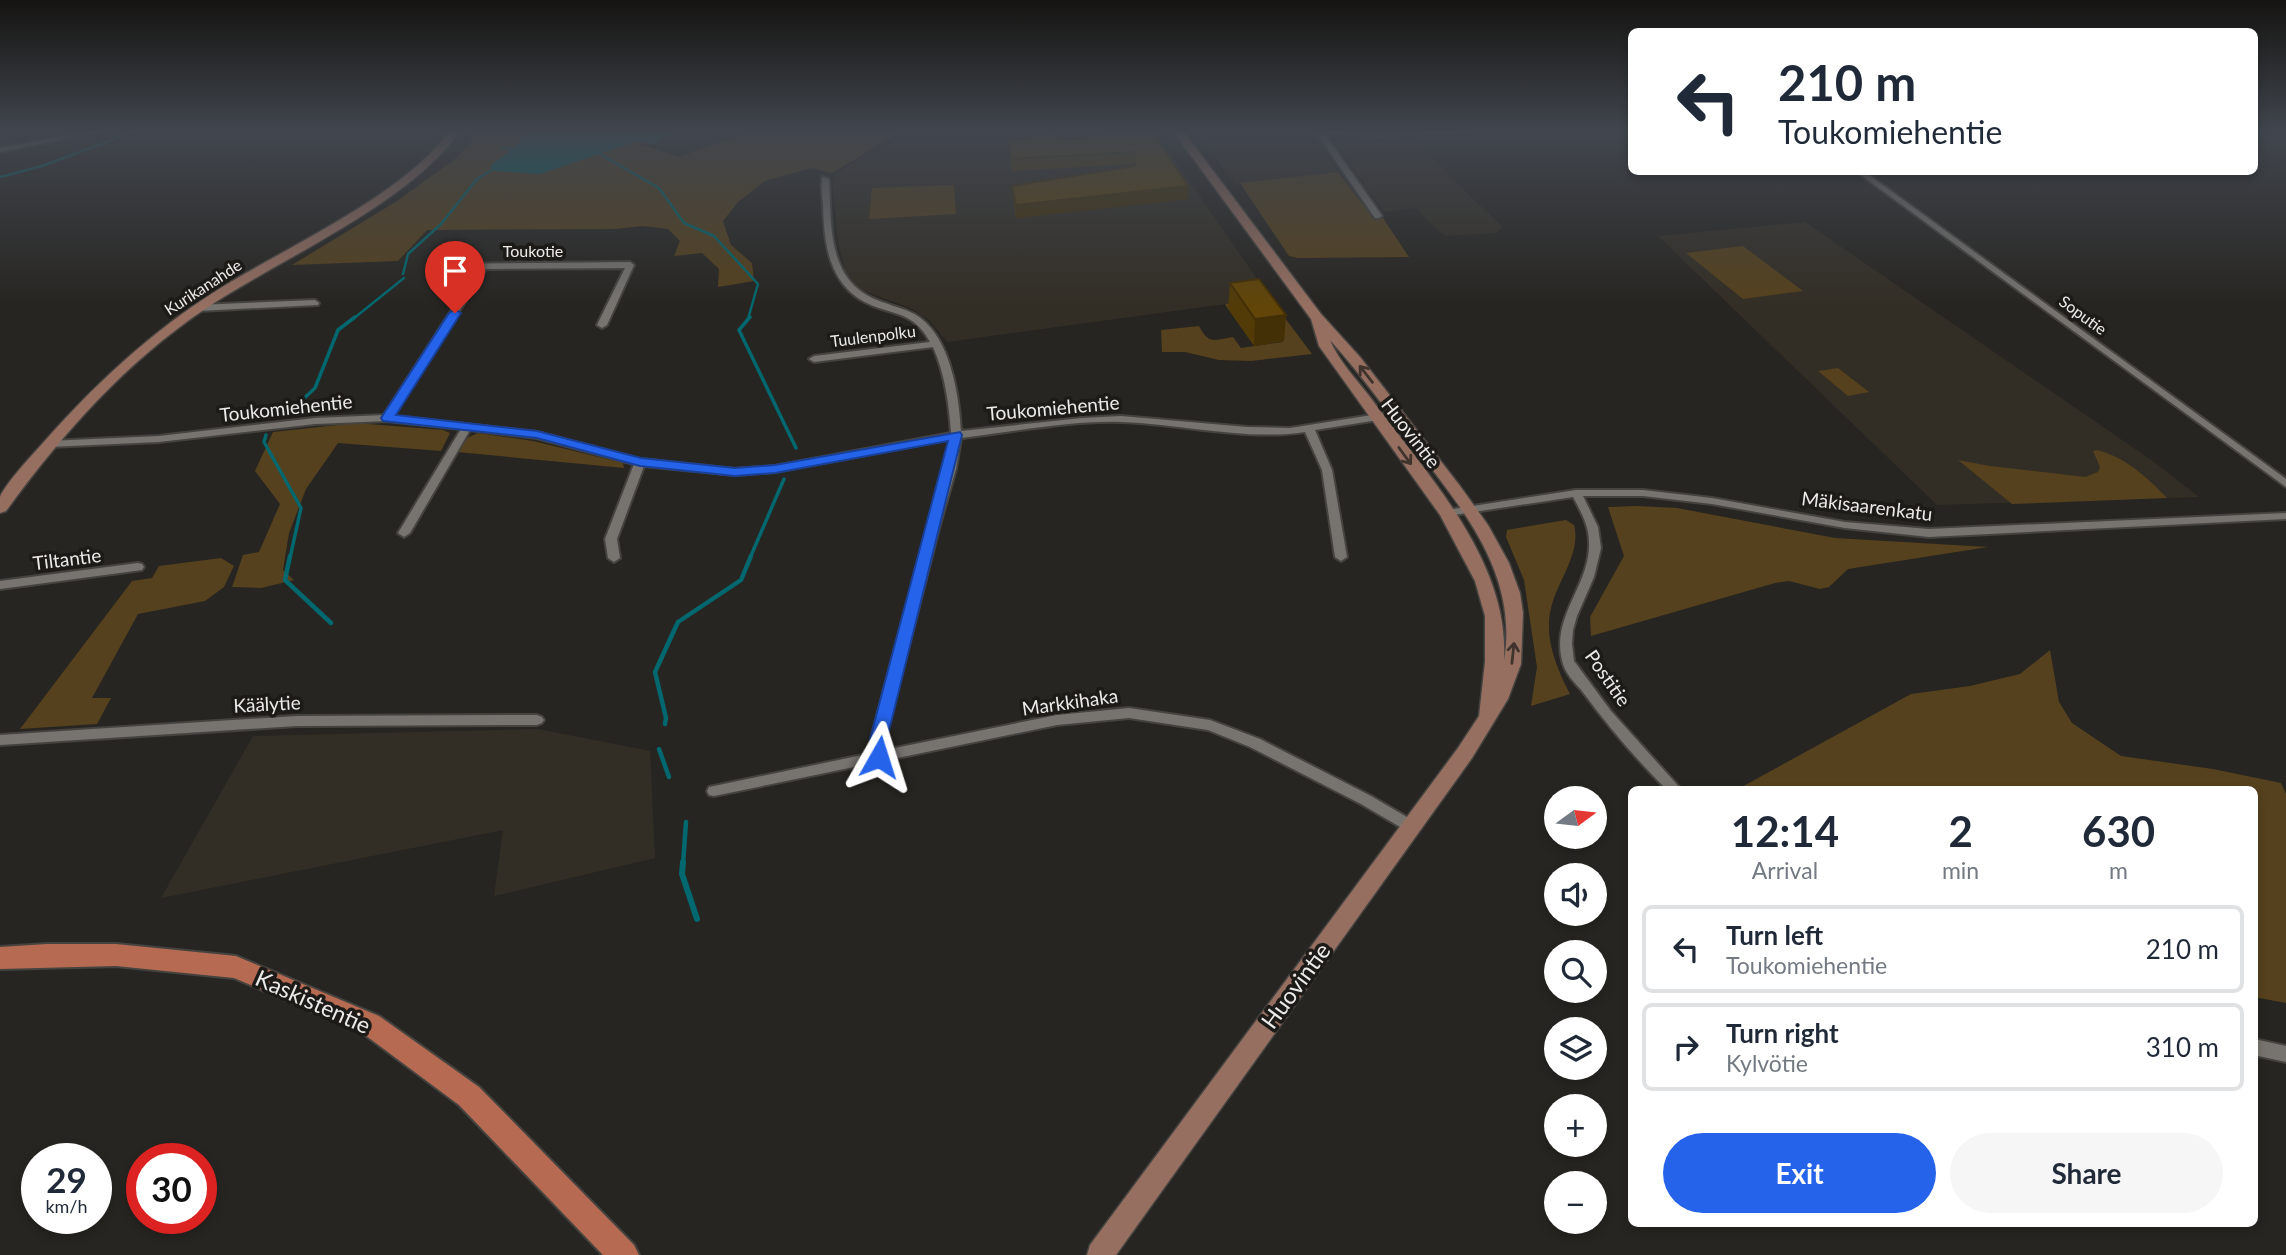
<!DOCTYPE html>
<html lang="en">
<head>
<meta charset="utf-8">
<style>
  :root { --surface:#fff; --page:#f6f6f7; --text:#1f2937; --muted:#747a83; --line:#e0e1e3; --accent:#2563eb }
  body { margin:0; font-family:Lato,sans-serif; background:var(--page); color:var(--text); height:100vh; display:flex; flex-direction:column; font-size:26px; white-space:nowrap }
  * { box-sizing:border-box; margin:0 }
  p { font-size:23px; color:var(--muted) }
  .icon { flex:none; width:38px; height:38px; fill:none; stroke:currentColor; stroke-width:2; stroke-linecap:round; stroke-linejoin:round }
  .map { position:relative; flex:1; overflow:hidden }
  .side { position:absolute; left:1628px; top:786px; width:630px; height:441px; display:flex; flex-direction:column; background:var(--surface); border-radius:10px; box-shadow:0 4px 10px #0003 }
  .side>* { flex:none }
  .banner { position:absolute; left:1628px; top:28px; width:630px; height:147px; border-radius:10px; box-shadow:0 4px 10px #0003; background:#fff; color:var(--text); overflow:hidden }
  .needle { width:46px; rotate:75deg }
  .controls { position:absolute; left:1544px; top:786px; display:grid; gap:14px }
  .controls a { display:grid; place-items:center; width:63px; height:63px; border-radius:50%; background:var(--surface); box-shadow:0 4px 10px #0003; font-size:35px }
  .speed { position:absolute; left:21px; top:1143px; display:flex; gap:14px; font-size:35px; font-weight:700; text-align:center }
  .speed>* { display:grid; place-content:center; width:91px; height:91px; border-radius:50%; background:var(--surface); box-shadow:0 4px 10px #0003; line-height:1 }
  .speed small { font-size:18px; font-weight:400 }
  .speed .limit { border:10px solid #d22; background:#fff; color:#111 }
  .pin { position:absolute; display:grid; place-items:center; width:60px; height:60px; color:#fff; margin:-72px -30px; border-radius:50% 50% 50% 0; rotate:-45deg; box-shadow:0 0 7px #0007 }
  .pin .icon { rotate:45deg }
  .me { position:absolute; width:77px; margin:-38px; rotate:6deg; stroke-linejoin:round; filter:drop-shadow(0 0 5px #0008) }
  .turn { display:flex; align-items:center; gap:24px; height:147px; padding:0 35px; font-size:32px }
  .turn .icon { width:91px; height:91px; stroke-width:2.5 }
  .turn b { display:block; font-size:49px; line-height:60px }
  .eta { display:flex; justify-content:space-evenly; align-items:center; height:119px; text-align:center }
  .eta b { font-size:42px; font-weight:700; line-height:49px }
  .action { display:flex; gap:14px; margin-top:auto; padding:14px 35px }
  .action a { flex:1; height:80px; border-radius:42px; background:var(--accent); color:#fff; font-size:28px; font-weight:700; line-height:80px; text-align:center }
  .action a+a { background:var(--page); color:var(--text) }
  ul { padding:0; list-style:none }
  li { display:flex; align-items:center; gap:21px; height:88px; margin:0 14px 10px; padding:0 21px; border:4px solid var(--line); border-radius:10px }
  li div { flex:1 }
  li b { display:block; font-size:26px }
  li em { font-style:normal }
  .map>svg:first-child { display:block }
</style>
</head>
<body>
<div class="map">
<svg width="2286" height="1255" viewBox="0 0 2286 1255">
  <rect width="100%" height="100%" fill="#272521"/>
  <!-- built -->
  <path fill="#332e25" d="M904,131H1155L1270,298L947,342L929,320L910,308L859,289L845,270L839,248L832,182L836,174L865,155L888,146Z
    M1197,131L1301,132L1306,139L1321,143L1338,172L1235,184Z
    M1415,139L1454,181L1503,227L1496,233L1446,236L1436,229L1416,208L1384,212L1334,141Z
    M1805,222L2154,462L2199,497L1937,505L1658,236Z
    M538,729L650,751L655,858L494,896L503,830L161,898L253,736Z"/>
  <!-- green -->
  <path fill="#55411d" d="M475,131H671L641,144L678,157L754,131H902L832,173L811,168L765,181L738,202L723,221L731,245L752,263L754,281L718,287L719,269L702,253L674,256L680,241L668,229L643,226L616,229L427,230L398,261L292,265L397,201L455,159L468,146Z
    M1338,172L1374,219L1383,218L1409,257L1298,258L1289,256L1240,183Z
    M954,185L956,214L869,219L872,188Z
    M1743,246L1803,291L1743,299L1686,253Z
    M1270,298L1312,354L1251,361L1219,360L1185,352H1162L1161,330L1199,326C1209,345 1214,340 1233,337L1241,348L1283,342L1257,305L1228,309L1225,304Z
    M1838,368L1869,392L1848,396L1818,371Z
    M356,423L443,430L450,433L441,451L338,443L306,489L289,533L283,570L294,580L261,588L232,587L243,555L259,552L280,504L255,471L273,432Z
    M478,433L533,441L623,463L624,468L457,452L467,438Z
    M2097,450C2125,457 2147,477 2167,498L2012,504L1958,460L1990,466L2085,477L2098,472L2100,467L2093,451Z
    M1637,506L1677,508L1835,538L1988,547L1848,569L1829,587L1820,589L1789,581L1775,583L1591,636L1590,617L1624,556L1608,507Z
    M1566,520L1574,525C1581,550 1561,577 1553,601C1542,633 1555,665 1570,694L1531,706L1537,667L1524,580L1506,537L1507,530Z
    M221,558L234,566L224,587L205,601L138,614L92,698H111L97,724L20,729L132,581L152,578L159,566Z
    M2050,650L2059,702L2072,723L2121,756L2213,769L2281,783L2286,794V1003L2254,997V789H1738L1911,694L1970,686L2020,674Z"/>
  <!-- water -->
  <path fill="#00686e" d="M528,131H670L673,135L654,144L637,141L540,174L495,171L490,166L522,141L517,139Z"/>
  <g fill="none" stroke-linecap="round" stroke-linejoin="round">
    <!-- stream-far3 -->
    <path stroke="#00686e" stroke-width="2.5" d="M502,148L512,149
      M598,153L659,188L684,223L714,236L758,284L748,319
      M0,177L42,166L136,131
      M403,274L408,254L441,224L477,179L493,169
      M353,319L404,278"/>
    <!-- stream-far2 -->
    <path stroke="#00686e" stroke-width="3.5" d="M750,317L739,330L796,448
      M297,405L315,388L338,330L355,317
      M266,435L264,442L301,508L290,558
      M750,558L784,479"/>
    <!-- stream-far1 -->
    <path stroke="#00686e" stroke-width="4.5" d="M290,556L285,580L331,623
      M665,724L666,718L655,672L678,622L741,580L751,556
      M659,749L669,777
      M683,864L686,822"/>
    <!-- stream -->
    <path stroke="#00686e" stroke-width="6" d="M683,862L682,874L697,919"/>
    <!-- street casing -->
    <g stroke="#45433f" stroke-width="4">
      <path id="street" d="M90,131H103L0,152V148Z
        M1315,131L1376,133L1468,131L1464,133L1376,137L1324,133L1382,216L1378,218H1375Z
        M1857,172H1865L2286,479V487Z
        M822,177L829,179C831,212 828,256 851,282C866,300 888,303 908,311C949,327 959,392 961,431L1082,418L1121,416L1247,427L1290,428L1397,411L1402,414L1397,417L1315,430L1332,470L1347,557L1341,561L1335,557L1322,470L1305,432C1245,441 1183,424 1122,422C1072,420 1012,432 961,438L956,469L939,528L885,739V750L1057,715L1129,708L1210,720L1260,739L1371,796L1417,823L1419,827L1417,831L1412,833L1407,831L1361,804L1250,747L1208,730L1129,718L1057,725L714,796L709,795L707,791L709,787L714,786L872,753L871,739L927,528L946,469L951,439L775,472L735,475L644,466L617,539L620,558L614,562L608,558L605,539L634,464L537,438L470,430L410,533L404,537L398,533L461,429L387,421L315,424L159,442L49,447L44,444L49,441L159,436L315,418L384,415L478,269L437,270L433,267L437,264L630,262L634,265L607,325L602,328L597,325L625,268L486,269L393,416L537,432L640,459L735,469L775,466L951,433C949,404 945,374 933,347L814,362L809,359L814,356L930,342C910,306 886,317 858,298C827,277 824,238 823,204C822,195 821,186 822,177Z
        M315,300L319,303L318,305L198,311L194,308L198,305Z
        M1576,490H1643L1712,498L1845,522L1929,529L2286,513V519L1929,537L1845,528L1712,504L1643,496H1583L1598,527L1601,548L1594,577L1577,616L1573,630L1572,644L1574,661L1611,711L1681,789H1666C1635,758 1608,726 1582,691C1574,682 1564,672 1562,660C1551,616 1591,584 1589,542C1589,525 1580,510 1573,497L1447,516L1441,513L1447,510Z
        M138,563L142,564L144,567L142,570L0,589V581Z
        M537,715L542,717L544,720L542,723L537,725L297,726L0,745V735L297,716Z
        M2254,1039L2286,1046V1062L2254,1055Z"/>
    </g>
    <!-- secondary casing -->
    <g stroke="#45433f" stroke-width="3">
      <path id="secondary" d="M450,131H460C409,204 281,258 205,309C126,362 62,434 6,511L0,513C0,508 0,501 0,497C5,484 33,454 43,443C95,384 152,331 219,289C287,247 405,194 450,131Z
        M1173,131H1183L1321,314L1360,357L1460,486L1488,525L1509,563L1520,593L1523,613L1521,664L1508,699L1472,758L1116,1255H1087L1090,1245L1458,748L1479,716L1485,662V616L1475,581L1440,515L1319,346L1311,319ZM1330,340C1359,372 1384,407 1410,441C1460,506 1519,572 1504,661C1510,560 1426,474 1370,397C1357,380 1338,360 1330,340Z"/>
    </g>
    <!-- primary casing -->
    <g stroke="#45433f" stroke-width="4">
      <path id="primary" d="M47,944H116L236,956L379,1016L479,1087L634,1245L639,1255H603L459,1105L361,1032L234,978L116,966L0,969V947Z"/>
    </g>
    <!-- street -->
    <use href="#street" fill="#777470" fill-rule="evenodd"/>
    <!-- secondary -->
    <use href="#secondary" fill="#966f61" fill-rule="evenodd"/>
    <!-- primary -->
    <use href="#primary" fill="#b66a51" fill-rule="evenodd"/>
  </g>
  <!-- wall -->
  <path fill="#533b08" d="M1106,131H1152L1188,199L1016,218L1012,186L1134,166V164L1012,171L1008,140H1060L1106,136Z
    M1230,283L1286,315L1284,341L1254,346L1228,309Z"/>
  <!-- shaded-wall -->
  <path fill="#443006" d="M1188,186V199L1016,218V205Z
    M1286,315L1284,341L1254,346L1255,319Z"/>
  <!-- building -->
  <path fill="#614509" stroke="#443006" stroke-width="2" d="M1106,131H1152L1188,186L1016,205L1012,186L1135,166L1134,152L1011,159L1008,140L1055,135L1060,140L1109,136Z
    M1259,279L1286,315L1255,319L1230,283Z"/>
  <!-- one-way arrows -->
  <defs><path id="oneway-shaft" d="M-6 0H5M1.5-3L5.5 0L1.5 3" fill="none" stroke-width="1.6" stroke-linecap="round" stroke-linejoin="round" transform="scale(1.75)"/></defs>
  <g stroke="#41342d">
    <use href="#oneway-shaft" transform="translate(1366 374) rotate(-128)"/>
    <use href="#oneway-shaft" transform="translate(1405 456) rotate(54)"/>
    <use href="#oneway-shaft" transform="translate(1513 653) rotate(-84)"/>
  </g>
  <!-- sky -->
  <linearGradient id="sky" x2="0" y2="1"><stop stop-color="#151412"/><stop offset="0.43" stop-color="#41464e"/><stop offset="1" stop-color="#41464e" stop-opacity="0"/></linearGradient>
  <rect width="2286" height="306" fill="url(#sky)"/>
  <!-- route -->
  <path fill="#2563eb" stroke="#184099" stroke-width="2" d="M455,309L461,313L396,415L537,431L641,458L735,468L775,465L960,432L962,435L887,739L888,757L885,762H873L870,739L948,441L775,473L735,476L640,466L537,438L383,421L381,418L449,313Z"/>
  <g text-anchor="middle" stroke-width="7" stroke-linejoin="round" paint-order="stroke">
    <!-- far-street labels -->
    <g font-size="16" fill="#eceae8" stroke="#1d1b17">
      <text x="533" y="257">Toukotie</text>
      <text transform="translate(203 287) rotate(-33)" y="6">Kurikanahde</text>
      <text transform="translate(2083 315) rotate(36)" y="6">Soputie</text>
      <text transform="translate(873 336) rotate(-7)" y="6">Tuulenpolku</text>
    </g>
    <!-- street labels -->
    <g font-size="19" fill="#eceae8" stroke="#1d1b17">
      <text transform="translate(286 408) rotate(-6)" y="7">Toukomiehentie</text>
      <text transform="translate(1053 408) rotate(-5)" y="7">Toukomiehentie</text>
      <text transform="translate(1411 433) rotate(52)" y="7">Huovintie</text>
      <text transform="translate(1867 506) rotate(7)" y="7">Mäkisaarenkatu</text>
      <text transform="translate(67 559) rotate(-7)" y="7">Tiltantie</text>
      <text transform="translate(1608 678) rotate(55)" y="7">Postitie</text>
      <text transform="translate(1070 702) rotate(-8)" y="7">Markkihaka</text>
      <text transform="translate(267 704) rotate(-3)" y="7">Käälytie</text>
    </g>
    <!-- near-street labels -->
    <g font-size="23" fill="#eceae8" stroke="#1d1b17">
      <text transform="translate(1296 986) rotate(-54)" y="8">Huovintie</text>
      <text transform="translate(313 1002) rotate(24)" y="8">Kaskistentie</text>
    </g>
  </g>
</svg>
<div class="controls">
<a><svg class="needle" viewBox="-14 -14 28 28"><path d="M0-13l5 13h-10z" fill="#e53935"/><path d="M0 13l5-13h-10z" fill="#747a83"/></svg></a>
<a><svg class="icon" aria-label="sound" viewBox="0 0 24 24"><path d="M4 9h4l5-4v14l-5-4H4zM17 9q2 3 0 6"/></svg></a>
<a><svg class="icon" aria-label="search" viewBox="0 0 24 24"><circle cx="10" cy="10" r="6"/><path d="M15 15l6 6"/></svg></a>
<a><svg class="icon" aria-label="layers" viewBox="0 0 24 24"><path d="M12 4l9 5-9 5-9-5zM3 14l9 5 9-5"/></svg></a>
<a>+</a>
<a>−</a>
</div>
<div class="speed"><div>29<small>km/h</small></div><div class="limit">30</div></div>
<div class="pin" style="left:455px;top:313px;background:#d93025"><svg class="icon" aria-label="arrive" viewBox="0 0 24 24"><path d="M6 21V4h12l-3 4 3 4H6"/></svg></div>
<svg class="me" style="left:879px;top:757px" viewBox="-20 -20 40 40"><path d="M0-17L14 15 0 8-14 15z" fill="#2563eb" stroke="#fff" stroke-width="4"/></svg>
<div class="banner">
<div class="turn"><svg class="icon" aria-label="left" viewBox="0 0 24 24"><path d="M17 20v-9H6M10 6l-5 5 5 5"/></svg><div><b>210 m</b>Toukomiehentie</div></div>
</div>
<section class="side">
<div class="eta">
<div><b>12:14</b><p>Arrival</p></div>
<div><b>2</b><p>min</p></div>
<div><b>630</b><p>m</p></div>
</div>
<ul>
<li><svg class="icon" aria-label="left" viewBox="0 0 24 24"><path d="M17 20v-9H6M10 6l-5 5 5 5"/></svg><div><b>Turn left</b><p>Toukomiehentie</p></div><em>210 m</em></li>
<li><svg class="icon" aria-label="right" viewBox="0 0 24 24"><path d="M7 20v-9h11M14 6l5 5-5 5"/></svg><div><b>Turn right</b><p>Kylvötie</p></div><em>310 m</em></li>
</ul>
<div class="action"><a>Exit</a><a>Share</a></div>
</section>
</div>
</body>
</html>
